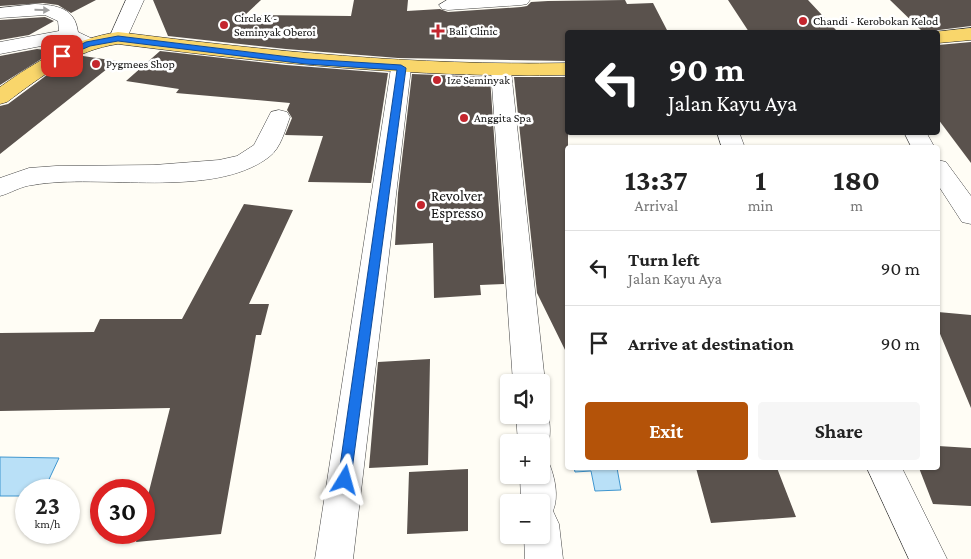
<!DOCTYPE html>
<html lang="en">
<head>
<meta charset="utf-8">
<style>
  :root { --surface:#fff; --page:#f6f6f6; --text:#222; --muted:#767676; --line:#e0e0e0; --accent:#b45309 }
  body { margin:0; font-family:"Crimson Pro",serif; background:var(--page); color:var(--text); height:100vh; display:flex; flex-direction:column; font-size:19px; white-space:nowrap }
  * { box-sizing:border-box; margin:0 }
  p { font-size:16px; color:var(--muted) }
  .icon { flex:none; width:28px; height:28px; fill:none; stroke:currentColor; stroke-width:2; stroke-linecap:round; stroke-linejoin:round }
  .map { position:relative; flex:1; overflow:hidden }
  .side { position:absolute; left:565px; top:145px; width:375px; height:325px; display:flex; flex-direction:column; background:var(--surface); border-radius:5px; box-shadow:0 1px 4px #0004 }
  .side>* { flex:none }
  .guide { position:absolute; left:565px; top:30px; width:375px; height:105px; border-radius:5px; box-shadow:0 1px 4px #0004; background:#202124; color:#fff; overflow:hidden }
  .buttons { position:absolute; left:500px; top:374px; display:grid; gap:10px }
  .buttons a { display:grid; place-items:center; width:50px; height:50px; border-radius:5px; background:var(--surface); box-shadow:0 1px 4px #0004; font-size:25px }
  .speed { position:absolute; left:15px; top:479px; display:flex; gap:10px; font-size:25px; font-weight:700; text-align:center }
  .speed>* { display:grid; place-content:center; width:65px; height:65px; border-radius:50%; background:var(--surface); box-shadow:0 1px 4px #0004; line-height:1 }
  .speed small { font-size:12px; font-weight:400 }
  .speed .limit { border:8px solid #d22; background:#fff; color:#111 }
  .pin { position:absolute; display:grid; place-items:center; width:42px; height:42px; color:#fff; margin:-21px; border-radius:10px; box-shadow:0 2px 8px #0006 }
  .me { position:absolute; width:55px; margin:-28px; rotate:8deg; stroke-linejoin:round; filter:drop-shadow(0 0 4px #0008) }
  .turn { display:flex; align-items:center; gap:18px; height:105px; padding:0 20px; font-size:22px }
  .turn .icon { width:65px; height:65px; stroke-width:2.5 }
  .turn b { display:block; font-size:35px; line-height:42px }
  .eta { display:flex; justify-content:space-evenly; align-items:center; height:85px; text-align:center }
  .eta b { font-size:30px; font-weight:700; line-height:35px }
  .primary-button { display:flex; gap:10px; margin-top:auto; padding:10px 20px }
  .primary-button a { flex:1; height:58px; border-radius:5px; background:var(--accent); color:#fff; font-size:20px; font-weight:700; line-height:58px; text-align:center }
  .primary-button a+a { background:var(--page); color:var(--text) }
  ul { padding:0; list-style:none }
  li { display:flex; align-items:center; gap:15px; height:75px; padding:0 20px; border-top:1px solid var(--line) }
  li div { flex:1 }
  li b { display:block; font-size:19px }
  li em { font-style:normal }
  .map>svg:first-child { display:block }
</style>
</head>
<body>
<div class="map">
<svg width="971" height="559" viewBox="0 0 971 559">
  <rect width="100%" height="100%" fill="#fffdf5"/>
  <!-- water -->
  <path fill="#b9e0f7" stroke="#3f96cf" d="M0,457L59,458L44,490H26V496H0Z
    M574,468H617L621,490L595,491L591,471L575,472Z"/>
  <!-- building -->
  <path fill="#5a524d" d="M0,0H96L71,13L58,5L43,3L0,6Z
    M153,0H261L245,15L351,16L354,0H408L407,11L440,9L448,12L521,7L527,6L531,2L548,1L625,0L627,4L653,3L668,32H568V61L398,58L286,49L168,36Z
    M728,0H808L836,30L749,32Z
    M890,0H971V26L923,32Z
    M45,17L54,21L29,35L0,40V20Z
    M971,42V163L938,119V45Z
    M37,49L54,51L0,85V56Z
    M160,51L286,65L388,73L371,183L308,182L323,136L285,135L292,118L287,110L290,103L176,93L179,89L126,81Z
    M83,56L117,61L0,154V106L8,104L47,75Z
    M412,74L490,77L504,284L480,285L481,295L434,298L433,243L395,245L398,193Z
    M514,77H568V356L537,293Z
    M244,204L293,210L249,304H269L261,335H256L221,534L136,542L138,532H144V511L170,408L0,411V333L94,332L100,319H182Z
    M938,312L971,315V408L938,329Z
    M430,359L428,465L369,468L378,362Z
    M938,446L971,448V506L933,504L919,468H938Z
    M696,468H777L796,517L711,523Z
    M468,469V531L407,534L409,472Z"/>
  <g fill="none" stroke-linecap="round" stroke-linejoin="round">
    <!-- minor casing -->
    <g stroke="#444" stroke-width="1">
      <path id="minor" d="M126,0H144L125,42H111L109,38Z
        M447,0H530L527,4L521,5L448,10L442,9L439,5Z
        M35,4C57,5 75,8 78,32L95,40L98,44L95,48H81L67,41L0,54V42L59,31L58,21L45,15L0,18V8Z
        M401,62L408,64L411,68L353,559H315L391,68L394,64Z
        M501,65L508,67L511,71L545,382L541,389V382H513L491,71L494,67Z
        M279,110L287,112L290,117C285,130 281,148 269,157C212,200 100,173 33,185C21,186 11,193 0,196V178L29,168L56,166L154,165L219,160L237,156L254,145L271,112Z
        M717,132H739L745,148H722Z
        M904,132H926L935,148H912Z
        M938,160L946,162L971,196V224L962,222L938,185Z
        M541,403C553,414 551,440 546,454L541,456V442H518L516,415H541Z
        M541,460L549,463C555,478 559,496 553,511L559,524L563,559H525L524,535H541V502H521L520,475H541Z
        M867,468H902L947,559H909Z"/>
    </g>
    <!-- major casing -->
    <g stroke="#222" stroke-width="1">
      <path id="major" d="M971,28V40L938,43V32H933Z
        M118,32C268,51 416,66 568,63V75C416,78 268,63 118,44C75,50 42,76 7,102L0,104V87C37,61 72,39 118,32Z"/>
    </g>
    <!-- minor -->
    <use href="#minor" fill="#fff" fill-rule="evenodd"/>
    <!-- major -->
    <use href="#major" fill="#f9d66b" fill-rule="evenodd"/>
  </g>
  <!-- one-way arrows -->
  <defs><path id="oneway-solid" d="M-6-.8H1V-3.2L6.5 0L1 3.2V.8H-6Z" transform="scale(1.25)"/></defs>
  <use fill="#a0a0a0" href="#oneway-solid" transform="translate(42 10) rotate(1)"/>
  <!-- route -->
  <path fill="#1a73e8" stroke="#114b97" d="M118,36L306,59L401,65L406,68L350,485L345,488L340,485L338,480L397,70L306,64L118,41L90,46L62,58L58,56L86,42Z"/>
  <!-- markers -->
  <g fill="#c4262e" stroke="#fff" stroke-width="2">
    <circle cx="803" cy="21" r="5"/>
    <circle cx="224" cy="25" r="5"/>
    <path d="M435.5 23.5h5v5h5v5h-5v5h-5v-5h-5v-5h5z"/>
    <circle cx="96" cy="64" r="5"/>
    <circle cx="437" cy="80" r="5"/>
    <circle cx="464" cy="118" r="5"/>
    <circle cx="421" cy="205" r="5"/>
  </g>
  <g text-anchor="middle" stroke-width="5" stroke-linejoin="round" paint-order="stroke">
    <!-- far-poi labels -->
    <g font-size="12" fill="#111" stroke="#fff" text-anchor="start">
      <text x="234" y="22">Circle K -<tspan x="234" dy="14">Seminyak Oberoi</tspan></text>
      <text x="813" y="25">Chandi - Kerobokan Kelod</text>
      <text x="449" y="35">Bali Clinic</text>
      <text x="106" y="68">Pygmees Shop</text>
      <text x="447" y="84">Ize Seminyak</text>
      <text x="474" y="122">Anggita Spa</text>
    </g>
    <!-- poi labels -->
    <g font-size="15" fill="#111" stroke="#fff" text-anchor="start">
      <text x="431" y="201">Revolver<tspan x="431" dy="17">Espresso</tspan></text>
    </g>
  </g>
</svg>
<div class="buttons">
<a><svg class="icon" aria-label="sound" viewBox="0 0 24 24"><path d="M4 9h4l5-4v14l-5-4H4zM17 9q2 3 0 6"/></svg></a>
<a>+</a>
<a>−</a>
</div>
<div class="speed"><div>23<small>km/h</small></div><div class="limit">30</div></div>
<div class="pin" style="left:62px;top:56px;background:#d93025"><svg class="icon" aria-label="arrive" viewBox="0 0 24 24"><path d="M6 21V4h12l-3 4 3 4H6"/></svg></div>
<svg class="me" style="left:345px;top:480px" viewBox="-20 -20 40 40"><path d="M0-17L14 15 0 8-14 15z" fill="#1a73e8" stroke="#fff" stroke-width="4"/></svg>
<div class="guide">
<div class="turn"><svg class="icon" aria-label="left" viewBox="0 0 24 24"><path d="M17 20v-9H6M10 6l-5 5 5 5"/></svg><div><b>90 m</b>Jalan Kayu Aya</div></div>
</div>
<section class="side">
<div class="eta">
<div><b>13:37</b><p>Arrival</p></div>
<div><b>1</b><p>min</p></div>
<div><b>180</b><p>m</p></div>
</div>
<ul>
<li><svg class="icon" aria-label="left" viewBox="0 0 24 24"><path d="M17 20v-9H6M10 6l-5 5 5 5"/></svg><div><b>Turn left</b><p>Jalan Kayu Aya</p></div><em>90 m</em></li>
<li><svg class="icon" aria-label="arrive" viewBox="0 0 24 24"><path d="M6 21V4h12l-3 4 3 4H6"/></svg><div><b>Arrive at destination</b></div><em>90 m</em></li>
</ul>
<div class="primary-button"><a>Exit</a><a>Share</a></div>
</section>
</div>
</body>
</html>
